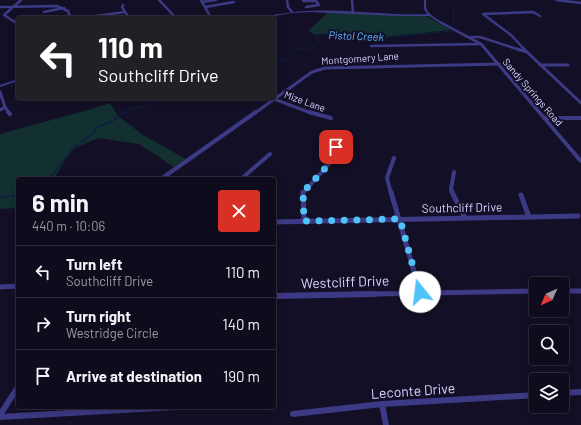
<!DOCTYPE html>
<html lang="en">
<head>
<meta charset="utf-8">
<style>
  :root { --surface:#0e0b1c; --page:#171425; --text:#f1f3f6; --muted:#9b9ba3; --line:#2e2b3b }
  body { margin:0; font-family:Barlow,sans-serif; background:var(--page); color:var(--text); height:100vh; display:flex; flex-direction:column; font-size:15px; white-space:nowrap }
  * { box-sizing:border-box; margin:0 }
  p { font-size:13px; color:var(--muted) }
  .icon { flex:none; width:22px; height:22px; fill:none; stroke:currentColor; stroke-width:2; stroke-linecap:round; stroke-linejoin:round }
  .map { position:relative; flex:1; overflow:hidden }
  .sheet { position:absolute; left:16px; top:177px; width:260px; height:232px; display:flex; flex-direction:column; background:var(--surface); border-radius:4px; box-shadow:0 2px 10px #0003,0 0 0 1px var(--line) }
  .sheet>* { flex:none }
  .guide { position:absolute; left:16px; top:16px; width:260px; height:84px; border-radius:4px; box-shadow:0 2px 10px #0003,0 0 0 1px var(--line); background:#202124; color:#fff; overflow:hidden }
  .needle { width:26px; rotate:225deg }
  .fabs { position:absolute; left:529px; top:277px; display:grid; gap:8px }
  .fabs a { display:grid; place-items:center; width:40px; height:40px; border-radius:4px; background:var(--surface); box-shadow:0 2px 10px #0003,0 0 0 1px var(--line); font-size:20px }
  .pin { position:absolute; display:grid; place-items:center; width:34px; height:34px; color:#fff; margin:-17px; border-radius:8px; box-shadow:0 2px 6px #0006 }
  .me { position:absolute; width:44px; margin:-22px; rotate:344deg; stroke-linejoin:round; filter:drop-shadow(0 0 3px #0008) }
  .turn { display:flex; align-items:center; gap:14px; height:84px; padding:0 16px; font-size:18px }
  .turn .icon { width:52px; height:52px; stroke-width:2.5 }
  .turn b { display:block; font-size:28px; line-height:34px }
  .round { display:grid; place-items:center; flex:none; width:42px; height:42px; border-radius:4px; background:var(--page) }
  .summary { display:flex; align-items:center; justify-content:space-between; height:68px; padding:0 16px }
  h1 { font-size:24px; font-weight:700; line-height:30px }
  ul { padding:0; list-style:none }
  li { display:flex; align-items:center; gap:12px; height:52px; padding:0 16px; border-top:1px solid var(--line) }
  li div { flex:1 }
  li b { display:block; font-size:15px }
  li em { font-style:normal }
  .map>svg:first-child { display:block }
</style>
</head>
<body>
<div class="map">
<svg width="581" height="425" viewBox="0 0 581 425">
  <rect width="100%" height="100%" fill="#130f26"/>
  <!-- green -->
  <path fill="#12302f" d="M328,12L426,16L451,30L383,37L362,34L333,33L316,35L308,31Z
    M110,103L118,116L143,135L186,159L174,167L139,144L98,138L71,150L54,179H18V208L0,209V134L88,110Z"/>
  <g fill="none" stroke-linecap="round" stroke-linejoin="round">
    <!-- stream-far1 -->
    <path stroke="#0a1f44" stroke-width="1" d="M438,0L454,9L453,26
      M274,58L285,60L297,49L310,48L319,41L316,38L318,34H363L382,38L451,31L453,29
      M123,113C132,106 142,109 151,103V98"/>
    <!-- stream -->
    <path stroke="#0a1f44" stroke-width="1.5" d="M49,179L75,147L95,131V128L111,122L124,112
      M0,197L18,196"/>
    <!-- minor-far4 -->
    <path stroke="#3d3a85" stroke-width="2.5" d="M159,0L176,18
      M201,0L211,18
      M287,0L288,7L292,12
      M352,0L353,13
      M556,0L581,3
      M303,1H316L319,5L306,7
      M202,2L216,0
      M123,5L122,7L129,18
      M0,7L57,6L68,11L71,18
      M205,7L234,2
      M44,12L64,8
      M82,18L125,12
      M18,24L4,15L21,0
      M471,37H480L520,50
      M371,46L481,44
      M525,50L511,35L483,14L533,12L540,16"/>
    <!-- minor-far3 -->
    <path stroke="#3d3a85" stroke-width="3" d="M517,49L527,52L581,103
      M524,49L526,51
      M540,65H568
      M0,92L5,107
      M274,99L311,113
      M0,110L5,107L9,113
      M255,113L312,72L325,68L499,64"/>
    <!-- minor-far2 -->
    <path stroke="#3d3a85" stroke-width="4" d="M8,112L10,114
      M309,112L331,118
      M545,118H581
      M161,179L256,112
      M241,179L270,154
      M303,193L330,163L336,147
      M391,193L387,178L394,158
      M453,193L451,189L454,172"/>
    <!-- minor-far1 -->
    <path stroke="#3d3a85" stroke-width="5" d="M303,192L304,221
      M391,192L420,292
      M452,192L465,218
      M521,195L529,217
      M274,222L578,216
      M0,287L18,286
      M562,291H581
      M322,295L536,291"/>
    <!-- minor -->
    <path stroke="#3d3a85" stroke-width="6" d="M274,296L375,294
      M562,393L581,392
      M382,404L386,425
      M293,414L382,404L536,395
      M0,415L18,387
      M0,417L175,407"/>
    <!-- tertiary -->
    <path fill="#3d3a85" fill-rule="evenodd" d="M424,0H426C426,11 427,11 435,18L482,43L581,158V163L579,162L480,45L441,24L429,16H399L311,12L291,13L264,18H258C264,16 272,15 279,14C327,5 378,16 427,14L424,9Z
      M18,79V81L0,87V85Z"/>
  </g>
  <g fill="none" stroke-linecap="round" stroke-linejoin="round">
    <!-- route -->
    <path stroke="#4fc3f7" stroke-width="7" stroke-dasharray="0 12.6" d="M336,147L330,163L303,192L304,221L400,219L420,292"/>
  </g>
  <g text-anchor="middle" stroke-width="4" stroke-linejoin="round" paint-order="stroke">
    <!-- far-street labels -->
    <g font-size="10" fill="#d9d4ff" stroke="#130f26">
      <text transform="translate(360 58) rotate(-4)" y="4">Montgomery Lane</text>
      <text transform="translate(533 92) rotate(49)" y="4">Sandy Springs Road</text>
      <text transform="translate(305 101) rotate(20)" y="4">Mize Lane</text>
    </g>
    <!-- far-water labels -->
    <g font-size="11" font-style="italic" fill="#62b6ff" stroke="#130f26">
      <text transform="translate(356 36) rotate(2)" y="4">Pistol Creek</text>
    </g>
    <!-- street labels -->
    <g font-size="12" fill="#d9d4ff" stroke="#130f26">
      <text transform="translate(462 208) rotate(-1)" y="4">Southcliff Drive</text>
    </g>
    <!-- near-street labels -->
    <g font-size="14" fill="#d9d4ff" stroke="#130f26">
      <text transform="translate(345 282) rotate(-2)" y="5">Westcliff Drive</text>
      <text transform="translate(413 391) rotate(-4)" y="5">Leconte Drive</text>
    </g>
  </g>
</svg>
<div class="fabs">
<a><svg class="needle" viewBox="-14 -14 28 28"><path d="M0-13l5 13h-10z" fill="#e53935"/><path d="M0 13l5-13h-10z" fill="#9b9ba3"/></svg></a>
<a><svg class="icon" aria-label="search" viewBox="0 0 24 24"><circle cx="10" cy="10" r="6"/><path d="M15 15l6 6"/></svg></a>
<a><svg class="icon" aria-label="layers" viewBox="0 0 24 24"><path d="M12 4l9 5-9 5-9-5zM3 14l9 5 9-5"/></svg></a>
</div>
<div class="pin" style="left:336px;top:147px;background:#d93025"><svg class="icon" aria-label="arrive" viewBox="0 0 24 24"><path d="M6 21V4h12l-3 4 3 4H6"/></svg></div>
<svg class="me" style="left:420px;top:292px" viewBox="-20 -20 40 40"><circle r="19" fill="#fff"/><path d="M0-13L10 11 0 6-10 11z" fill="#4fc3f7"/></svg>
<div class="guide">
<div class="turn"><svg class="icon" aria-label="left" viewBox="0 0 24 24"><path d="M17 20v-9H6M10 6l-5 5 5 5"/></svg><div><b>110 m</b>Southcliff Drive</div></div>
</div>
<section class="sheet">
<div class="summary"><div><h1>6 min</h1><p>440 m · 10:06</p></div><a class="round" style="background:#d93025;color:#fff"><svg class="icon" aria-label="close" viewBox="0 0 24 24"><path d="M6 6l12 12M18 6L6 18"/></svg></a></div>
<ul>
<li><svg class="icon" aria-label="left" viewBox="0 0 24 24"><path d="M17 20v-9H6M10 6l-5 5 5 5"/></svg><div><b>Turn left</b><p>Southcliff Drive</p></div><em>110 m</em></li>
<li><svg class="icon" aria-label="right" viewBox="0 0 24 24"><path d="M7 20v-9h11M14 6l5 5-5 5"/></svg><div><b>Turn right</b><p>Westridge Circle</p></div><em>140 m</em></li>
<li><svg class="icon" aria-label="arrive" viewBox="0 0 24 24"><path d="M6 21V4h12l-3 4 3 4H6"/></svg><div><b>Arrive at destination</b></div><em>190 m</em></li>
</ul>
</section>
</div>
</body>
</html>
